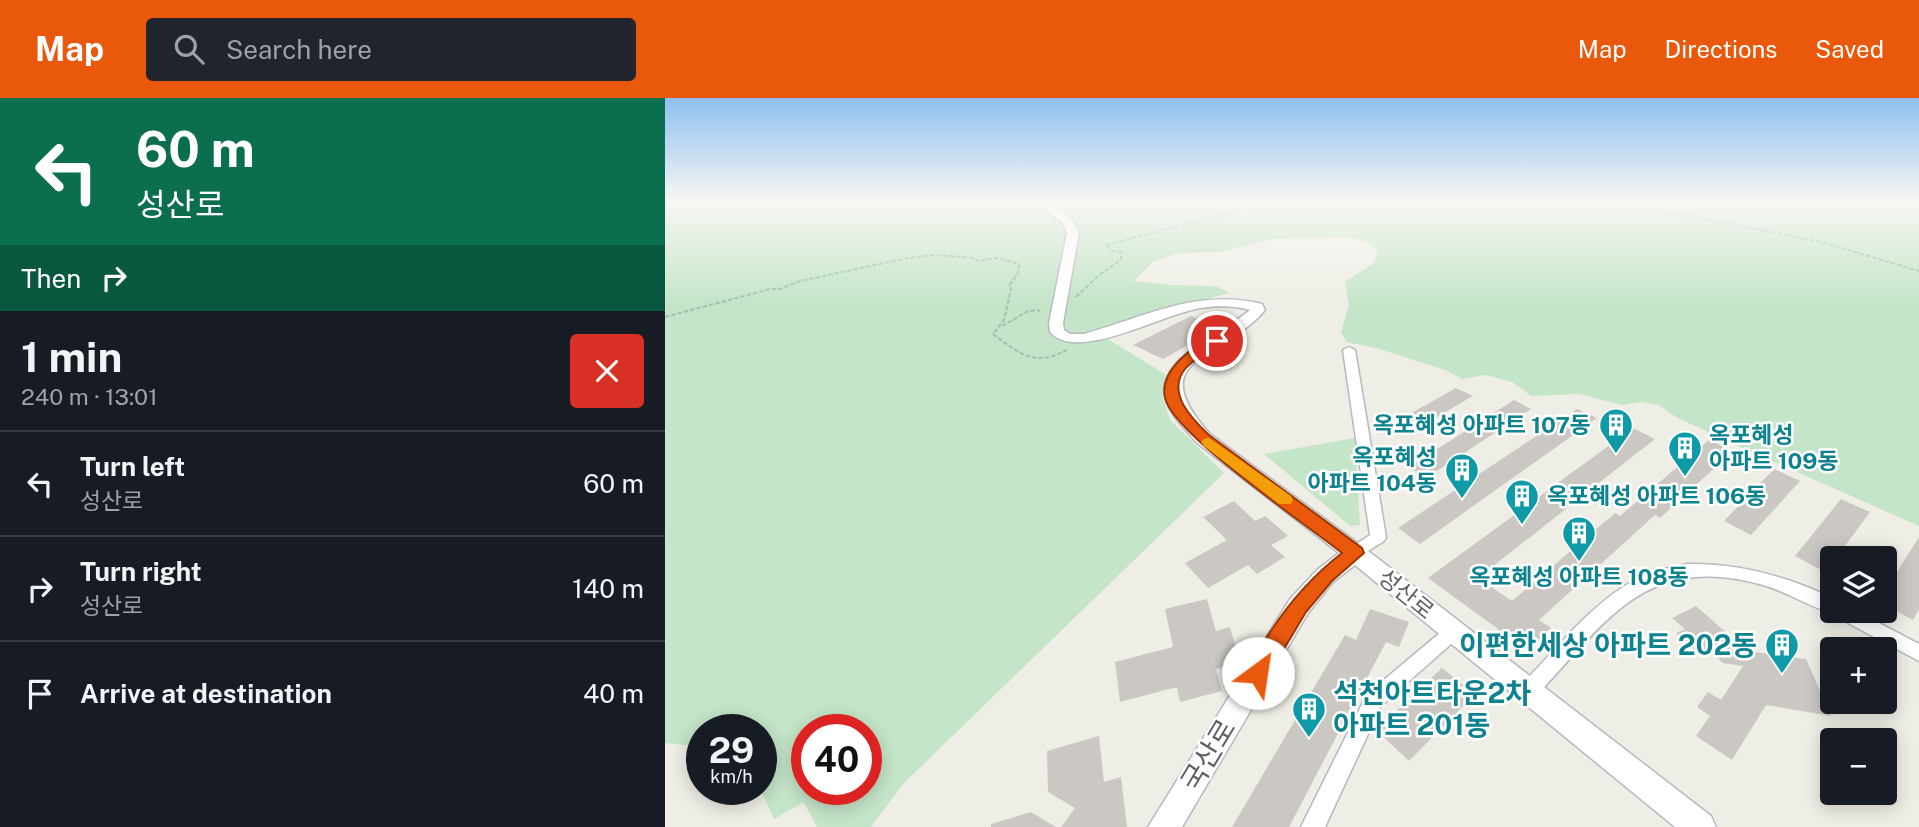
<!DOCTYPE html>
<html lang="en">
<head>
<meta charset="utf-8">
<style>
  :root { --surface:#171b24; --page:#20242c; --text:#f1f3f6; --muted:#9ea1a6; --line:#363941; --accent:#ea580c }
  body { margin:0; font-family:"Public Sans","Noto Sans KR",sans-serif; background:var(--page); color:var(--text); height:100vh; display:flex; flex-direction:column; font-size:26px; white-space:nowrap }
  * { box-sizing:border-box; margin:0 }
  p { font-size:23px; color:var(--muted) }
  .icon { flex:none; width:38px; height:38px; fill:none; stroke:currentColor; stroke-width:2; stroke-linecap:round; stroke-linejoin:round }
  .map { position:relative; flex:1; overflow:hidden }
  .side { display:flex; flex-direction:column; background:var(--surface); width:665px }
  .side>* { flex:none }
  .banner { background:#0b6e4f; color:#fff; overflow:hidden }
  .fabs { position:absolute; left:1155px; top:448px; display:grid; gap:14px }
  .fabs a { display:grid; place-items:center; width:77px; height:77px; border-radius:7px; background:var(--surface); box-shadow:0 4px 18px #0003; font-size:35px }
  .speed { position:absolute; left:21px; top:616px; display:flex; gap:14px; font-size:35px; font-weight:700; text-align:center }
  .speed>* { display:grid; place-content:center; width:91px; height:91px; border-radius:50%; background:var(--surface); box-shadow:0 4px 18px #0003; line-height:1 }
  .speed small { font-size:18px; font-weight:400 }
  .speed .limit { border:10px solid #d22; background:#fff; color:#111 }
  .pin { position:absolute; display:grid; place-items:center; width:60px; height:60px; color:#fff; margin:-30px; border:4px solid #fff; border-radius:50%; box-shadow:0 2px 7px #0007 }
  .me { position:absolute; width:77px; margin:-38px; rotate:31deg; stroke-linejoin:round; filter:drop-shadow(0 0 5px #0008) }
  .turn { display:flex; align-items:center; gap:24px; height:147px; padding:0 21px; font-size:32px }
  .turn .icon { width:91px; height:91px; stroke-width:2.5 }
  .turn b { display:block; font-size:49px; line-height:60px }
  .then { display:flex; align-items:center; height:66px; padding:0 21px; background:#0003; gap:14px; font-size:26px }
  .round { display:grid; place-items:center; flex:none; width:74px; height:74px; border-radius:7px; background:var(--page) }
  .overview { display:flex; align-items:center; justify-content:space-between; height:119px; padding:0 21px }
  h1 { font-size:42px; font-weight:700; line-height:52px }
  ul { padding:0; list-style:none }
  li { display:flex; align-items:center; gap:21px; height:105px; padding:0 21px; border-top:2px solid var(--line) }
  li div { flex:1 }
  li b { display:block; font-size:26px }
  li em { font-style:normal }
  header { display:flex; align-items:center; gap:42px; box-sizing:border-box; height:98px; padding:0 35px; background:var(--accent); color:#fff }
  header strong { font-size:33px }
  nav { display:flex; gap:38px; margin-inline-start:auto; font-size:24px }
  .search { width:490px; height:63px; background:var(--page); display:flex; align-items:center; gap:18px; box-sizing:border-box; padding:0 24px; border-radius:7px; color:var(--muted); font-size:26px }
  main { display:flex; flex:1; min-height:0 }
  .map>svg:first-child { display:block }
</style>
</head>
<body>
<header>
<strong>Map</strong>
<div class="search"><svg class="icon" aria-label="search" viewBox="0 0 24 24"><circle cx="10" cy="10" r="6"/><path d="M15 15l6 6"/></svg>Search here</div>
<nav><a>Map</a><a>Directions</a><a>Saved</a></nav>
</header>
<main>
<section class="side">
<div class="banner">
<div class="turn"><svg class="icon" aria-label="left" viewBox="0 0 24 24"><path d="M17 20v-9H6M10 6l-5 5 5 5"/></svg><div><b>60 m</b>성산로</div></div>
<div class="then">Then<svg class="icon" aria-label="right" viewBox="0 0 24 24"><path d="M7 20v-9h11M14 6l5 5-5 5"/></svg></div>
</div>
<div class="overview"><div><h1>1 min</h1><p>240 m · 13:01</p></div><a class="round" style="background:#d93025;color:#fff"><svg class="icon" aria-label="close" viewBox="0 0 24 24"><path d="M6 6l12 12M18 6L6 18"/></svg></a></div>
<ul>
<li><svg class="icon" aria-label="left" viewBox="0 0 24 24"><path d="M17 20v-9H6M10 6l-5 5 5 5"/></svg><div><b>Turn left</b><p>성산로</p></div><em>60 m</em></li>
<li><svg class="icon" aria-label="right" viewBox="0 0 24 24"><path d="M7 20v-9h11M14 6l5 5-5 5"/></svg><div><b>Turn right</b><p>성산로</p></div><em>140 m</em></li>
<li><svg class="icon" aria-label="arrive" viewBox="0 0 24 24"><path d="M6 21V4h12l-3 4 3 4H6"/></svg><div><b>Arrive at destination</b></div><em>40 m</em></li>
</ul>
</section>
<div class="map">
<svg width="1254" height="729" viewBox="0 0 1254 729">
  <rect width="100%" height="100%" fill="#efeee6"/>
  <!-- green -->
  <path fill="#c4e5c8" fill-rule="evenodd" d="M0,104L1254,105V428L1062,343L1011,319L994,307L976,304L957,307L914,296L866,298L847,284L821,277L797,281L780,272L711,250L682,244L676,234L684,207L680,184L709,165L713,152L704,145L686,139L607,141L555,154L514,155L501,159L488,164L469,183L505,187L551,188L564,195L428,232L500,276L497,298L505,322L559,375L239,685L206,729H152L139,704L109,721L95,691L96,632H37V649L0,645ZM142,632H201V691H142Z
    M690,340L695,427L685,428L599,356Z"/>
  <!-- building -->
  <path fill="#cbc8c3" d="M526,218L554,230L498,261L468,247Z
    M791,290L808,298L741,337L725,327Z
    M849,302L866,311L761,380L744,369Z
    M912,311L932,320L755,446L733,430Z
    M968,330L990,341L813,480L847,503L950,415L955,418L1044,342L1068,353L995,420L990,417L874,522L886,530L863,553L763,480Z
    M1109,371L1135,383L1086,437L1059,423Z
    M1176,401L1205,414L1171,460H1167L1160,474L1130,458Z
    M569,403L590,423L600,418L623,438L606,447L620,459L592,476L583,467L543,490L520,465L562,442L538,419Z
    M1254,439V511L1248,522L1220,507V493Z
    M542,501L551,533L565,529L575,565L551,571L557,593L515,604L512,589L455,604L450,564L508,549L500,511Z
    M1031,508L1082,553L1141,561L1166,618L1101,607L1067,662L1031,638L1045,618L1032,609L1043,594L1056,602L1078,568L1058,565L1043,551L1033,555L1011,535L1020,531L1007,520Z
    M705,511L744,524L734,549L721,544L624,729H567L680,537L691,542Z
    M777,570L810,596L744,663L711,632Z
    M434,638L439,684L456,679L462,729H396L410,710L383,694L382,653Z
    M366,714L391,729H326V726Z"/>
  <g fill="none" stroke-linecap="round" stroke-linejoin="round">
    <!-- street casing -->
    <g stroke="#b6b8bc" stroke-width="3">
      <path id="street" d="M684,249L690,252L721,439L719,443L690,461L684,459L682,455L684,451L705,437L678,252Z
        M1023,466C1074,465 1121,478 1167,500V513H1191L1254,546V563L1170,518L1168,515C1146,510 1121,493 1098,487C980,454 942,523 870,599L863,602L856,599L853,593L856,587C890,553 928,503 972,481C988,473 1005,469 1023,466Z
        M788,527L794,529L797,534L794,539L716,608L660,729H636L702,596L782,529Z"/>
    </g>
    <!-- secondary casing -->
    <g stroke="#b7b9bf" stroke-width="3">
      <path id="secondary" d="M371,104H382L407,121L414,135L398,225L399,232L405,236H419C480,219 532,190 597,206L600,212C560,261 474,258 545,336L698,449L1046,718L1051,729H1010L690,467L668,484L643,515L517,729H483L625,501L652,472L674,455L531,344C520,331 504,316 500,298C492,260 561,233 585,212C566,207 546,207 527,212C493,219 411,264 385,234L384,225L402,135L398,125Z"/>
    </g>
    <!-- path -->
    <path stroke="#9cc4ac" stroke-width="2" stroke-dasharray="4.5 2" stroke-linecap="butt" d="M934,104L946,109L1026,118L1156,144L1254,173
      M411,199L434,177L456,162V154L447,153L441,147L606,104
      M0,219L105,191H115L135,183L243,160L269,157L308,160L312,163L332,160L354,166L353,175L344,188L346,191L339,222L328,236C355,256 371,270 403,251
      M337,228L363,213L373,212L377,216"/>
    <!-- street -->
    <use href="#street" fill="#fff" fill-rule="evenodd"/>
    <!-- secondary -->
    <use href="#secondary" fill="#fff" fill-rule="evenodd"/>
  </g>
  <!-- sky -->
  <linearGradient id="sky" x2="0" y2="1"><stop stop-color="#8fbff0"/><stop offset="0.5" stop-color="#f8f7f4"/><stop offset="1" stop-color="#f8f7f4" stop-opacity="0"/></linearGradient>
  <rect width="1254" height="206" fill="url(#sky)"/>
  <!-- route -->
  <path fill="#ea580c" stroke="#983908" stroke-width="2" d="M552,239L556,240V246C545,253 528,261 520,271C501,295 527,321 544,337L697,450L699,455L667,483L641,514L601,581L593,584L586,581L582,575C605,528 637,486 677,455C643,428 507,335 500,300C494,272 528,247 552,239Z"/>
  <!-- slow -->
  <path fill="#f59e0b" d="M544,340L626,398L628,402L626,406H614L539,348L536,344L539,341Z"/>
  <!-- icons -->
  <defs>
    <g id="building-pin" transform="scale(1.75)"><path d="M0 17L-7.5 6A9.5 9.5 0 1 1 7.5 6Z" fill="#0f9aa8" stroke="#fff"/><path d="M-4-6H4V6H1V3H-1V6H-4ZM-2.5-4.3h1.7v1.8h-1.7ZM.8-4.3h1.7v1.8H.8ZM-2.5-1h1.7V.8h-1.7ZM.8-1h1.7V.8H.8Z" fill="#fff"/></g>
  </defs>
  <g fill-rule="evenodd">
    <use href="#building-pin" x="951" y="327"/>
    <use href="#building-pin" x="1020" y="350"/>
    <use href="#building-pin" x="797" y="372"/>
    <use href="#building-pin" x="857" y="398"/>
    <use href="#building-pin" x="914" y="435"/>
    <use href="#building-pin" x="1117" y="547"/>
    <use href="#building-pin" x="644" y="611"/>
  </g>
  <g text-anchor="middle" stroke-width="5" stroke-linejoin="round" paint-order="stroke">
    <!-- culture labels -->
    <g font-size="23" font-weight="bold" fill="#0d838f" stroke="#fff" text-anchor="end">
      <text x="926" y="335">옥포혜성 아파트 107동</text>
      <text x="1044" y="345" text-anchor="start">옥포혜성<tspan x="1044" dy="26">아파트 109동</tspan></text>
      <text x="772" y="367">옥포혜성<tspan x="772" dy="26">아파트 104동</tspan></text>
      <text x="882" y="406" text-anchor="start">옥포혜성 아파트 106동</text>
      <text x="914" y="487" text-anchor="middle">옥포혜성 아파트 108동</text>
    </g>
    <!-- street labels -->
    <g font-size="23" fill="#5e6066" stroke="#fff">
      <text transform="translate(741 496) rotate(39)" y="8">성산로</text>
    </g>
    <!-- near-culture labels -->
    <g font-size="28" font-weight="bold" fill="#0d838f" stroke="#fff" text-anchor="end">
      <text x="1092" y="557">이편한세상 아파트 202동</text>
      <text x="668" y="605" text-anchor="start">석천아트타운2차<tspan x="668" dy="32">아파트 201동</tspan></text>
    </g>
    <!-- near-street labels -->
    <g font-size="28" fill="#5e6066" stroke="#fff">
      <text transform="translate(543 657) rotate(-59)" y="10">국산로</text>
    </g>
  </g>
</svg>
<div class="fabs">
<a><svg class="icon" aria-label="layers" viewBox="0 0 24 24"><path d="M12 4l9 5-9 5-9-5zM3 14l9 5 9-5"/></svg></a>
<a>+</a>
<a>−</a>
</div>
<div class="speed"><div>29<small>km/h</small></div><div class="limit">40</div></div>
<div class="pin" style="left:552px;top:243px;background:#d93025"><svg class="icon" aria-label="arrive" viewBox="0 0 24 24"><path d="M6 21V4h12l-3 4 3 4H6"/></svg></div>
<svg class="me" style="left:593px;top:575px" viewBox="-20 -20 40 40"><circle r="19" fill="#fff"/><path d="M0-13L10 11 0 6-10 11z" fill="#ea580c"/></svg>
</div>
</main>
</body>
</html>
